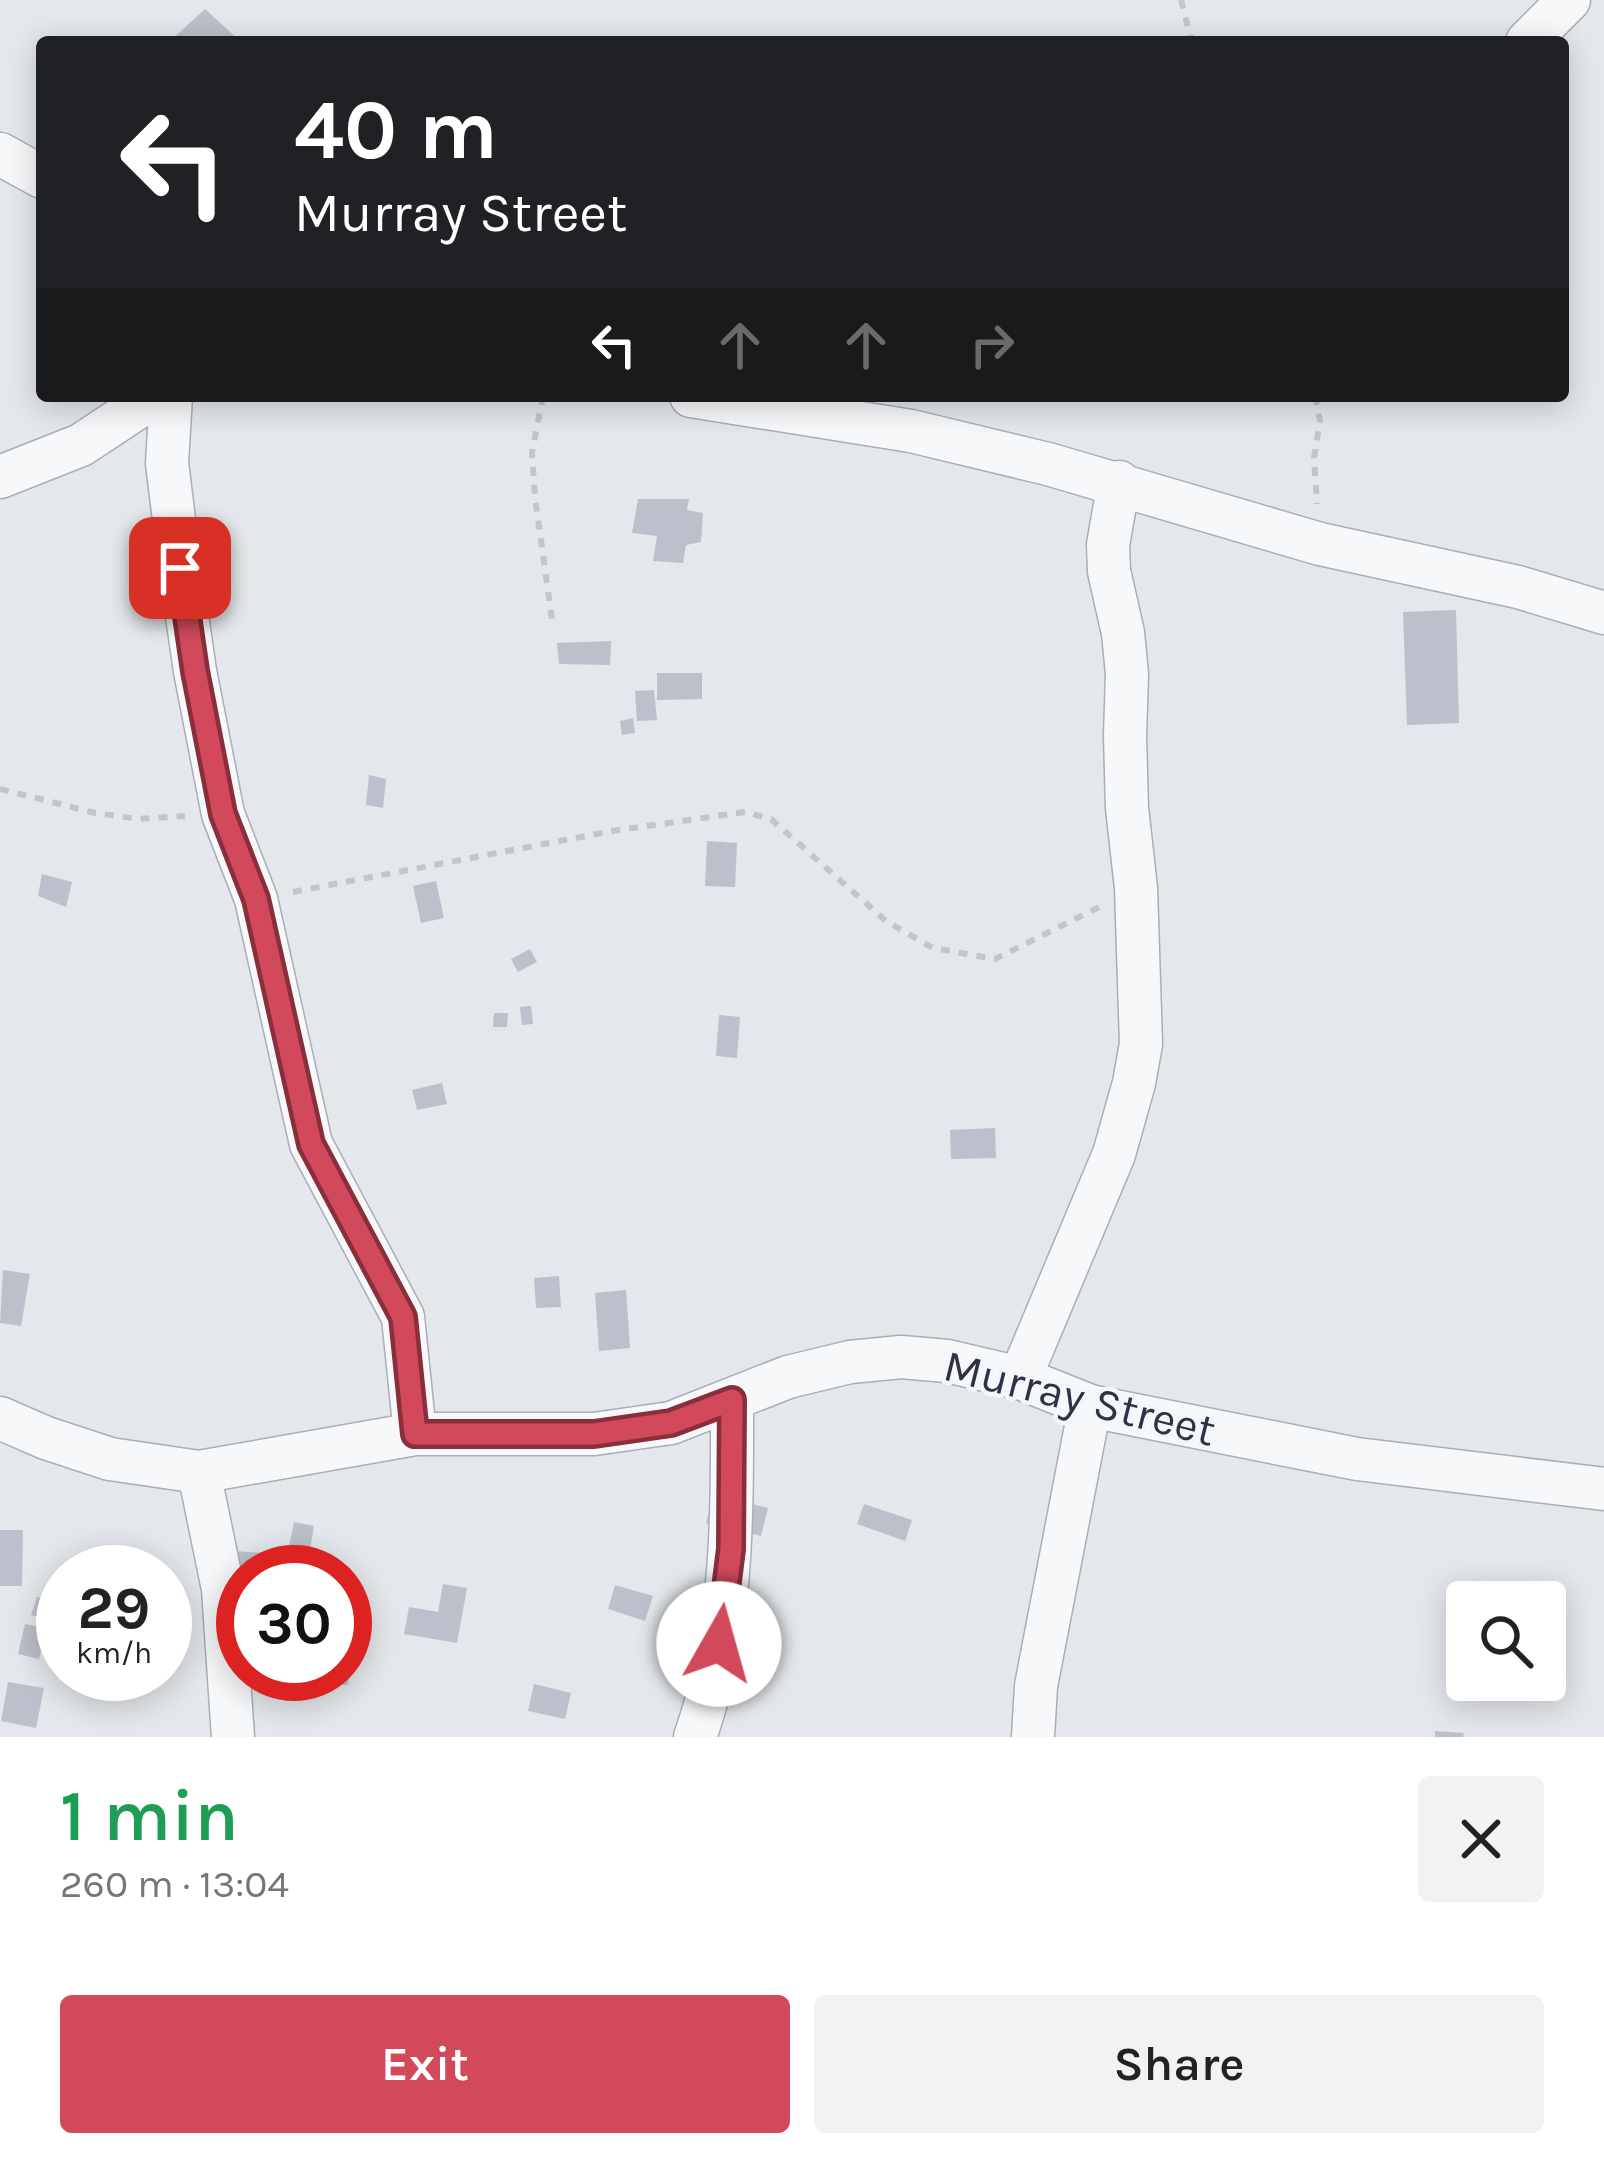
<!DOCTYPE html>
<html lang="en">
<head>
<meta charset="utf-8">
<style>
  :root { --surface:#fff; --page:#f2f2f2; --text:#222; --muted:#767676; --accent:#d1495b }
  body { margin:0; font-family:Karla,sans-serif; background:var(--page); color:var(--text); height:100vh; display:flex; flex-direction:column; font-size:45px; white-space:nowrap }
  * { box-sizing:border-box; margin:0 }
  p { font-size:39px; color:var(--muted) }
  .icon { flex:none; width:66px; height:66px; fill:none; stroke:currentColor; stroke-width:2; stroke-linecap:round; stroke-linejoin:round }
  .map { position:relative; height:1737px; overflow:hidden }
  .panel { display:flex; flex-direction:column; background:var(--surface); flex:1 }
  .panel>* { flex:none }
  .banner { position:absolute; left:36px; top:36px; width:1533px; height:366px; border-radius:12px; box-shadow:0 6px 30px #0003; background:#202124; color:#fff; overflow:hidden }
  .tools { position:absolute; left:1446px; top:1581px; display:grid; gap:24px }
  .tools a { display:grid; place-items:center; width:120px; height:120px; border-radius:12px; background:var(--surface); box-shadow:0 6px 30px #0003; font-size:60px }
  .speed { position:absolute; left:36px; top:1545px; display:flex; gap:24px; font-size:60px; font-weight:700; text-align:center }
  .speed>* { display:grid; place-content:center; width:156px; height:156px; border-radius:50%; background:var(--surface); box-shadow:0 6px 30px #0003; line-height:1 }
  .speed small { font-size:30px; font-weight:400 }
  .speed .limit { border:18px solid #d22; background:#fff; color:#111 }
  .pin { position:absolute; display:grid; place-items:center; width:102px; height:102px; color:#fff; margin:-51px; border-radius:24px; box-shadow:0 6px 18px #0006 }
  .me { position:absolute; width:132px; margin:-66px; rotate:7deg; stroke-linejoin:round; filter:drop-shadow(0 0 9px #0008) }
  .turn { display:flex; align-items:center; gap:42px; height:252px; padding:0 60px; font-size:54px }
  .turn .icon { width:156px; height:156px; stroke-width:2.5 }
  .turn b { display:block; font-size:84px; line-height:102px }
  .lanes { display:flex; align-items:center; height:114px; padding:0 60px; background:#0003; justify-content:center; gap:60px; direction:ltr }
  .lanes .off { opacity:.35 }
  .round { display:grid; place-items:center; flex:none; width:126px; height:126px; border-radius:12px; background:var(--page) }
  .overview { display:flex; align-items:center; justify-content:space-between; height:204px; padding:0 60px }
  h1 { font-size:72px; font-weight:600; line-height:90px; color:#1e9e55 }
  .button { display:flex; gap:24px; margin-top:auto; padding:24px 60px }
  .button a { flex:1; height:138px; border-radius:12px; background:var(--accent); color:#fff; font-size:48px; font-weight:600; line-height:138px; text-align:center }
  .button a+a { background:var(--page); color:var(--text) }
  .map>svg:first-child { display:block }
</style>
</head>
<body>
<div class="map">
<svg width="1604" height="1737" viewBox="0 0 1604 1737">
  <rect width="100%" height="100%" fill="#e4e7ec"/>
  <!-- building -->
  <path fill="#bbc0ca" d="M205,9L241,42H169Z
    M638,499H689L687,510L703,513L701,542L686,545L683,563L653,561L657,536L632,533Z
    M1456,610L1459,723L1407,725L1403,612Z
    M611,641L610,665L559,664L557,643Z
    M657,673H702V699L657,700Z
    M654,690L657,720L637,721L635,691Z
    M633,718L635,733L622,735L620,721Z
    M369,775L386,779L383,808L366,805Z
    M707,841L737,843L735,887L705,886Z
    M42,874L72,882L66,907L38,896Z
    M436,881L444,918L421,923L413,886Z
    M530,949L537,962L518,972L511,959Z
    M531,1006L533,1024L522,1025L520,1007Z
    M494,1013H508L507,1027H493Z
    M719,1015L740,1017L737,1058L716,1056Z
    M442,1083L447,1104L417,1110L412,1090Z
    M995,1128L996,1158L951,1159L950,1130Z
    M3,1270L30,1274L21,1326L0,1323Z
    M559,1276L561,1307L536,1308L534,1278Z
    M626,1290L630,1348L599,1351L595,1293Z
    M714,1494L768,1508L761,1536L706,1523Z
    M864,1504L912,1520L905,1541L857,1524Z
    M294,1522L314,1526L309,1556L288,1552Z
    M0,1530H23L22,1586H0Z
    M234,1551L278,1554L277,1572L232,1574Z
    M443,1584L467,1588L457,1643L404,1634L409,1607L438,1612Z
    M615,1585L653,1596L645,1621L608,1609Z
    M37,1597L61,1603L56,1621L31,1615Z
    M25,1624L46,1628L39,1659L18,1654Z
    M345,1666H350L348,1685L318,1683L319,1674H345Z
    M8,1682L44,1688L36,1728L1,1721Z
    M534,1684L571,1693L565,1719L528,1711Z
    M1435,1731L1464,1733L1463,1737H1435Z"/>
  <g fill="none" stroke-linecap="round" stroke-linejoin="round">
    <!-- minor casing -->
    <g stroke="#a9aeb7" stroke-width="45">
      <path id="minor" d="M1527,42L1569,0
        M0,154L42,177
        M171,396L167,463L180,568L195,671L223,814L256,899L311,1144L403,1317L415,1434
        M691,396L911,431L1048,464L1320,544L1518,587L1604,613
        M0,477L81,445L155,396
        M1020,1378L1114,1154L1134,1083L1141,1044L1136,888L1127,808L1125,736L1127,674L1123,633L1109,571L1108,545L1119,482
        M0,1418L46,1438L110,1459L199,1472L415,1434H594L671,1423L788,1377L850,1362L901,1357L947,1361L1020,1378L1090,1406L1357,1459L1604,1489
        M199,1472L223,1589L233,1737
        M695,1737C734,1628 732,1513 732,1400
        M1033,1737L1036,1686L1090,1406"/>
    </g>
    <!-- path -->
    <path stroke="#c2c5cb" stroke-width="6" stroke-dasharray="9 9" stroke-linecap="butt" d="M1181,0L1192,42
      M543,396L532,453L535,497L553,627
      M1315,396L1320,421L1314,458L1317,504
      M0,789L95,813L138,819L185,816
      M293,892L612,831L745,812L771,819L886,921L933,948L995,959L1101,906"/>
    <!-- minor -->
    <use href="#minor" stroke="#f7f8fa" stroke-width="42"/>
  </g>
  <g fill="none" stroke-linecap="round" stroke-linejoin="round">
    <!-- route casing -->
    <g stroke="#882f3b" stroke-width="30">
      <path id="route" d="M180,568L195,671L223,814L256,899L311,1144L403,1317L415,1434H594L671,1423L732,1400L731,1549L719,1644"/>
    </g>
    <!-- route -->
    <use href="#route" stroke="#d1495b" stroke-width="21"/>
  </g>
  <g text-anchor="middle" stroke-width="9" stroke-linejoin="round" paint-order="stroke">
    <!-- street labels -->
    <g font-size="45" fill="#2b3445" stroke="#f4f6f9">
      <text transform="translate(1080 1397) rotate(14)" y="16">Murray Street</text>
    </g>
  </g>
</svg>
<div class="tools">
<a><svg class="icon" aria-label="search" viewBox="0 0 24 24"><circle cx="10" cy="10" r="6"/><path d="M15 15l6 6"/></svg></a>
</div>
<div class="speed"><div>29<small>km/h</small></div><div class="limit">30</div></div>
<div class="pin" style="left:180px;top:568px;background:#d93025"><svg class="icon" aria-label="arrive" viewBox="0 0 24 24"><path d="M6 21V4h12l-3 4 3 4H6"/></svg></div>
<svg class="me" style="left:719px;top:1644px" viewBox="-20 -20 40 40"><circle r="19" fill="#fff"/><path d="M0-13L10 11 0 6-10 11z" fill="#d1495b"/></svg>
<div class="banner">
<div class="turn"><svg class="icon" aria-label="left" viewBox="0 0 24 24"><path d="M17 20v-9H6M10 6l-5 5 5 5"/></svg><div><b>40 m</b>Murray Street</div></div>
<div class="lanes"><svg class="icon" aria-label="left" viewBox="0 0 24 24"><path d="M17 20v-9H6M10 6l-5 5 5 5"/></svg><svg class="icon off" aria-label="ahead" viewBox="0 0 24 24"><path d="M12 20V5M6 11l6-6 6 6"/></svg><svg class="icon off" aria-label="ahead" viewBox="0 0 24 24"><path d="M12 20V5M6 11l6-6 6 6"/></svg><svg class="icon off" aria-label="right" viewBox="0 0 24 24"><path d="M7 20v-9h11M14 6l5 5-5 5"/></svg></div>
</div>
</div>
<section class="panel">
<div class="overview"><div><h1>1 min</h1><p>260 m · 13:04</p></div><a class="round"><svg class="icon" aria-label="close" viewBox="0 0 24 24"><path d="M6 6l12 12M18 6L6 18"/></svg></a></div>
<div class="button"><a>Exit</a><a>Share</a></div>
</section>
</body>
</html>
